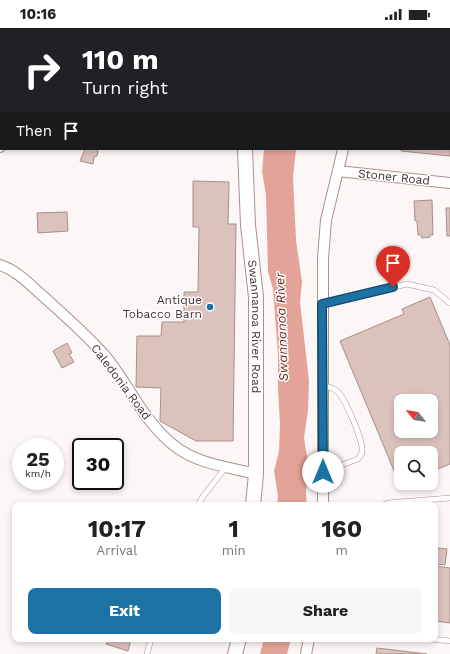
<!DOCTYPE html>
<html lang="en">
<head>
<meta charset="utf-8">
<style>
  :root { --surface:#fff; --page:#f6f6f6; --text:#222; --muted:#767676; --accent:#1c72a2 }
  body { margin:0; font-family:"Work Sans",sans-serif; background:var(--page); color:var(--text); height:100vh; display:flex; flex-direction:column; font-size:15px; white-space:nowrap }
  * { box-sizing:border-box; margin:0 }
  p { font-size:13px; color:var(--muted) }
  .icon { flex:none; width:22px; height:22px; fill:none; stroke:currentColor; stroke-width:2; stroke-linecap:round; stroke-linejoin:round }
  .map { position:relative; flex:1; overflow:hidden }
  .drawer { position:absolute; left:12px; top:474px; width:426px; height:140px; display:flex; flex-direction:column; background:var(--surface); border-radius:8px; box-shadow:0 2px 6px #0003 }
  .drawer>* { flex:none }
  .guide { position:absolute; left:0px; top:0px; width:450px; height:122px; box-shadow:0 2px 6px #0003; background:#202124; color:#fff; overflow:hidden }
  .needle { width:26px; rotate:300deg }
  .tools { position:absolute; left:394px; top:366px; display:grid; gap:8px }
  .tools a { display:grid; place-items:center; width:44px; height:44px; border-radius:8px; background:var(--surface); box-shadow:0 2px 6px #0003; font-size:20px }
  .speed { position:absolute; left:12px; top:410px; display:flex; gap:8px; font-size:20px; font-weight:700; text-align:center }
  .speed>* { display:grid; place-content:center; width:52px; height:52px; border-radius:50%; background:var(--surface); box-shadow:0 2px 6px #0003; line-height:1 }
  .speed small { font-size:10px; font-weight:400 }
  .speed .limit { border:2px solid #111; border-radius:6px; background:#fff; color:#111 }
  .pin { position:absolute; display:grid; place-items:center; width:34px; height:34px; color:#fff; margin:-41px -17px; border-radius:50% 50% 50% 0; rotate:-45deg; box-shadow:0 0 4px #0007 }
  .pin .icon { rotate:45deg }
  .me { position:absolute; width:44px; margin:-22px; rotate:0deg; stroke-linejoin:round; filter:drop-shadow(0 0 3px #0008) }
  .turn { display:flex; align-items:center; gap:14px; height:84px; padding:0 16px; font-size:18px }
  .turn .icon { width:52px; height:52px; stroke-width:2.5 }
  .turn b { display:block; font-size:28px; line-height:34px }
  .then { display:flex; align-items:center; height:38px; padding:0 16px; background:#0003; gap:8px; font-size:15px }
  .eta { display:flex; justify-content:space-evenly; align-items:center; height:68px; text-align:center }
  .eta b { font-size:24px; font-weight:700; line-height:28px }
  .button { display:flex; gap:8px; margin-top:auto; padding:8px 16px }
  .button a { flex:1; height:46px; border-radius:8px; background:var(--accent); color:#fff; font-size:16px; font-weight:700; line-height:46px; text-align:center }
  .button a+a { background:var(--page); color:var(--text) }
  .status { display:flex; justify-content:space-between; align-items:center; height:28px; padding:0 20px; background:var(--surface); direction:ltr }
  .status svg { height:11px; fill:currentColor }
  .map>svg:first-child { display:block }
</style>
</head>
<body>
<div class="status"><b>10:16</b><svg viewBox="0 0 49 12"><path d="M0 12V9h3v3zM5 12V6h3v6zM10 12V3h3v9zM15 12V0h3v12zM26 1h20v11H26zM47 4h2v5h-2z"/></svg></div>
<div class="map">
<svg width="450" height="626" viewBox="0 0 450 626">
  <rect width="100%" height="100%" fill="#fcf7f6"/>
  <!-- water -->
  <path fill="#e4a399" d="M264,121H296L293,150L296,212L302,254L300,274L309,353L308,382L304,410L308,435L306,465L307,477H277L278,468L274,443L279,423L280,396L278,360V327L273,261L268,244L266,167L262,143Z
    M264,611H291L287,626H260Z"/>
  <!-- building -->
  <path fill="#dcc2bd" stroke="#a78e8a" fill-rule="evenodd" d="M13,0H46L13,1Z
    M449,81L450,128L401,123V121H449Z
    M85,121H96L98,123L97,128L94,129L93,136L80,133Z
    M193,153L229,154L228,196H236L233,413H196L160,393L161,360L136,359L137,308H161L162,294H184V264H198L199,199H193Z
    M432,172L433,207H430V209L422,210L421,207H418L417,193H415L414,173Z
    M446,180H450V208H447Z
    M67,184L68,203L38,205L37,185Z
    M430,269L450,317V436L431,444V425H401V455H405L400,457L340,313L404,286L402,281ZM401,373H431V403H401Z
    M67,315L72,325L69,326L74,334L62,340L53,323Z
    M438,520L447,521L445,537L436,536Z
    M435,538L450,540V595L435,593Z
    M107,611H131L128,623L106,616Z
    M377,620L427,626H376Z"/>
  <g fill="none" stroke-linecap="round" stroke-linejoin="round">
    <!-- lane casing -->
    <g stroke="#a9908c" stroke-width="6">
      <path id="lane" d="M322,276L407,256L434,262L450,275
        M323,358C328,359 332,359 337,363C345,370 363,412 362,423C362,426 361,428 358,431L323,444
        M198,477L202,470L226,439
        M383,477L388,475L450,470
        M432,611L450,613
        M147,626L151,611"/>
    </g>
    <!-- street casing -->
    <g stroke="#a9908c" stroke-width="12">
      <path id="street" d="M347,0V1
        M0,48H1
        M0,119L1,118
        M338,143L450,155
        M0,237C18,243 30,257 44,269C66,289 88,308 107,330C130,359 145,396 176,419C198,436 229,439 256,446
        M323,477V231L326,192L341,130L343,121
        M306,626L309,611"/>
    </g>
    <!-- secondary casing -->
    <g stroke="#a9908c" stroke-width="16">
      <g id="secondary">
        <path d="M257,1V0"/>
        <path id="s1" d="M245,121L248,197L256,269V446L253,477"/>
        <path d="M235,626L239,611"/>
      </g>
    </g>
    <!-- lane -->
    <use href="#lane" stroke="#fff" stroke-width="5"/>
    <!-- street -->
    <use href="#street" stroke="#fff" stroke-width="10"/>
    <!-- secondary -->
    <use href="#secondary" stroke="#fff" stroke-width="14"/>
  </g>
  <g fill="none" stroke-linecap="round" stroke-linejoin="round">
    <!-- route casing -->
    <g stroke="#124a69" stroke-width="10">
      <path id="route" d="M323,444L322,276L393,259"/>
    </g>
    <!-- route -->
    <use href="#route" stroke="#1c72a2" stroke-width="7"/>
  </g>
  <!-- markers -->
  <circle fill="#1c72a2" stroke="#fff" stroke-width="1.5" cx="210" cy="279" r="4"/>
  <g text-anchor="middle" stroke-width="3" stroke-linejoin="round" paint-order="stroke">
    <!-- street labels -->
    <g font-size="12" fill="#413635" stroke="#fff">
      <text transform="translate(394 149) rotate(6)" y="4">Stoner Road</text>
      <text dy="4" stroke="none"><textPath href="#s1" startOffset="178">Swannanoa River Road</textPath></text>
      <text transform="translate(121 354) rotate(53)" y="4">Caledonia Road</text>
    </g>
    <!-- poi labels -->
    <g font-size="12" fill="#413635" stroke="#fff" text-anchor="end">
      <text x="202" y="276">Antique<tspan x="202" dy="14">Tobacco Barn</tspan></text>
    </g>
    <!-- water labels -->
    <g font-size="13" font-style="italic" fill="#6b1f18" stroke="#fff">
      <text transform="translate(281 299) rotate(-92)" y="5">Swannanoa River</text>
    </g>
  </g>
</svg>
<div class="tools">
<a><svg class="needle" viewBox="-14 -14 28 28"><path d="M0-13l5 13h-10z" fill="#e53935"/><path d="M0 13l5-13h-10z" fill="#767676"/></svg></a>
<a><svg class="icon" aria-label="search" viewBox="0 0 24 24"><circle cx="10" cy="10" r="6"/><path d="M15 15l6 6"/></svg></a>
</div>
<div class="speed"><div>25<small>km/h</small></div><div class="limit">30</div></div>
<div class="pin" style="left:393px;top:259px;background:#d93025"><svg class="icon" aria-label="arrive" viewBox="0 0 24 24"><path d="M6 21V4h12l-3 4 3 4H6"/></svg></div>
<svg class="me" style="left:323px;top:444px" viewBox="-20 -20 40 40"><circle r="19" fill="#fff"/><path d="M0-13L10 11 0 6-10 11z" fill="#1c72a2"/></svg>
<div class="guide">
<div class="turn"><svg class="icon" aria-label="right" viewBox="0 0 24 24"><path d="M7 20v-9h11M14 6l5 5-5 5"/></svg><div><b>110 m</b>Turn right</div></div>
<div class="then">Then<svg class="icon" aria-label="arrive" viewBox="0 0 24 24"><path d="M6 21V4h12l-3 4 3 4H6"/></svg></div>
</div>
<section class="drawer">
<div class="eta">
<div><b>10:17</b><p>Arrival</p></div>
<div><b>1</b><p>min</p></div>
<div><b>160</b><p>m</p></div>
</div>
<div class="button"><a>Exit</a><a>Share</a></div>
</section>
</div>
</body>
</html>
